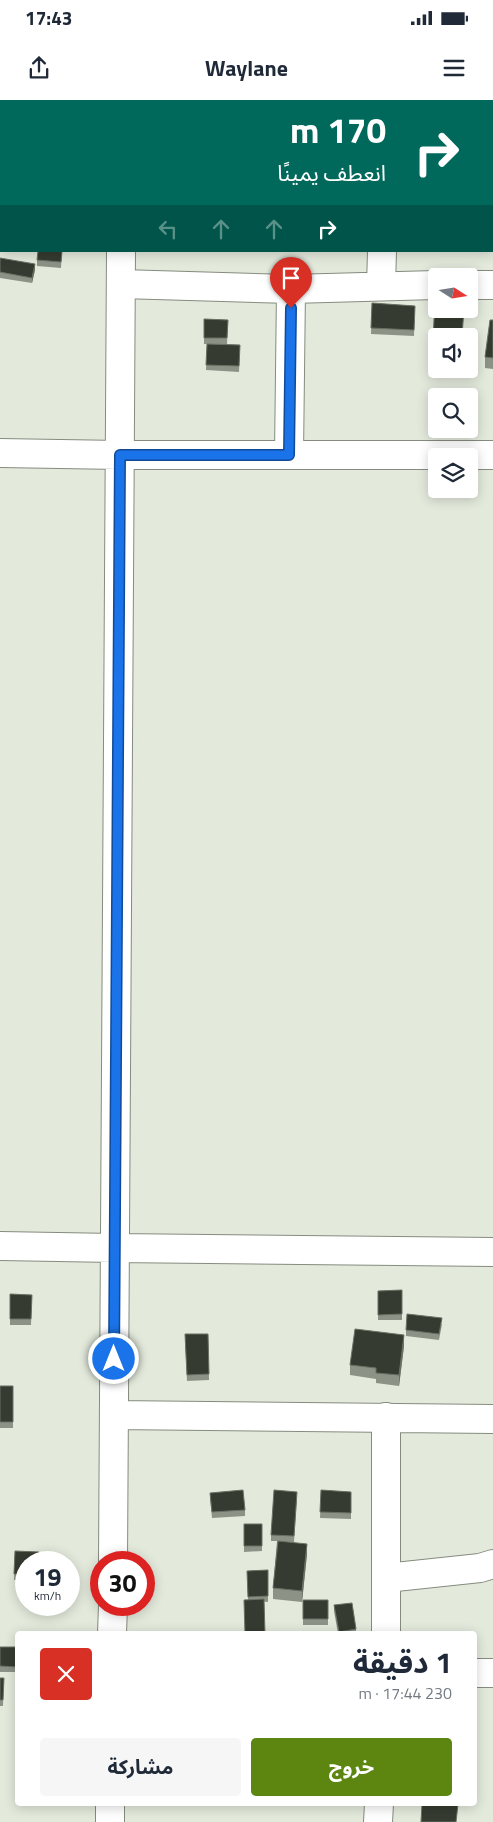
<!DOCTYPE html>
<html lang="ar">
<head>
<meta charset="utf-8">
<style>
  :root { --surface:#fff; --page:#f6f6f7; --text:#1f2937; --muted:#747a83; --accent:#5c8610 }
  body { margin:0; font-family:"Titillium Web","Noto Sans Arabic",sans-serif; background:var(--page); color:var(--text); direction:rtl; height:100vh; display:flex; flex-direction:column; font-size:19px; white-space:nowrap }
  * { box-sizing:border-box; margin:0 }
  p { font-size:16px; color:var(--muted) }
  .icon { flex:none; width:28px; height:28px; fill:none; stroke:currentColor; stroke-width:2; stroke-linecap:round; stroke-linejoin:round }
  .map { position:relative; flex:1; overflow:hidden; direction:ltr }
  .side { position:absolute; left:15px; top:1531px; width:462px; height:175px; display:flex; flex-direction:column; background:var(--surface); border-radius:5px; box-shadow:0 2px 12px #0003; direction:rtl }
  .side>* { flex:none }
  .guide { position:absolute; left:0px; top:0px; width:494px; height:152px; box-shadow:0 2px 12px #0003; direction:rtl; background:#00695c; color:#fff; overflow:hidden }
  .needle { width:32px; rotate:102deg }
  .buttons { position:absolute; left:428px; top:168px; display:grid; gap:10px }
  .buttons a { display:grid; place-items:center; width:50px; height:50px; border-radius:5px; background:var(--surface); box-shadow:0 2px 12px #0003; font-size:25px }
  .speed { position:absolute; left:15px; top:1451px; display:flex; gap:10px; font-size:25px; font-weight:700; text-align:center }
  .speed>* { display:grid; place-content:center; width:65px; height:65px; border-radius:50%; background:var(--surface); box-shadow:0 2px 12px #0003; line-height:1 }
  .speed small { font-size:12px; font-weight:400 }
  .speed .limit { border:8px solid #d22; background:#fff; color:#111 }
  .pin { position:absolute; display:grid; place-items:center; width:42px; height:42px; color:#fff; margin:-51px -21px; border-radius:50% 50% 50% 0; rotate:-45deg; box-shadow:0 0 5px #0007 }
  .pin .icon { rotate:45deg }
  .me { position:absolute; width:55px; margin:-28px; rotate:0deg; stroke-linejoin:round; filter:drop-shadow(0 0 4px #0008) }
  .turn { display:flex; align-items:center; gap:18px; height:105px; padding:0 25px; font-size:22px }
  .turn .icon { width:65px; height:65px; stroke-width:2.5 }
  .turn b { display:block; font-size:35px; line-height:42px }
  .lanes { display:flex; align-items:center; height:48px; padding:0 25px; background:#0003; justify-content:center; gap:25px; direction:ltr }
  .lanes .off { opacity:.35 }
  .round { display:grid; place-items:center; flex:none; width:52px; height:52px; border-radius:5px; background:var(--page) }
  .summary { display:flex; align-items:center; justify-content:space-between; height:85px; padding:0 25px }
  h1 { font-size:30px; font-weight:700; line-height:38px }
  .primary-button { display:flex; gap:10px; margin-top:auto; padding:10px 25px }
  .primary-button a { flex:1; height:58px; border-radius:5px; background:var(--accent); color:#fff; font-size:20px; font-weight:700; line-height:58px; text-align:center }
  .primary-button a+a { background:var(--page); color:var(--text) }
  .status { display:flex; justify-content:space-between; align-items:center; height:35px; padding:0 25px; background:var(--surface); direction:ltr }
  .status svg { height:14px; fill:currentColor }
  header { display:flex; justify-content:space-between; align-items:center; height:65px; padding:0 25px; background:var(--surface); font-size:22px; font-weight:700 }
  .map>svg:first-child { display:block }
</style>
</head>
<body>
<div class="status"><b>17:43</b><svg viewBox="0 0 49 12"><path d="M0 12V9h3v3zM5 12V6h3v6zM10 12V3h3v9zM15 12V0h3v12zM26 1h20v11H26zM47 4h2v5h-2z"/></svg></div>
<header><svg class="icon" aria-label="menu" viewBox="0 0 24 24"><path d="M4 6h16M4 12h16M4 18h16"/></svg>Waylane<svg class="icon" aria-label="share" viewBox="0 0 24 24"><path d="M12 15V3M7 8l5-5 5 5M5 13v7h14v-7"/></svg></header>
<div class="map">
<svg width="493" height="1722" viewBox="0 0 493 1722">
  <rect width="100%" height="100%" fill="#e3eadc"/>
  <g fill="none" stroke-linecap="round" stroke-linejoin="round">
    <!-- minor casing -->
    <g stroke="#858c7f" stroke-width="30">
      <path id="minor" d="M120,0V1
        M390,1V0
        M121,184L291,189L436,185
        M469,185H493
        M381,186L382,151
        M0,353L120,355H493
        M289,355L291,189
        M0,1146L115,1148L493,1152
        M114,1315L493,1319
        M386,1317V1534
        M113,1462L121,151
        M386,1478L480,1468L493,1464
        M112,1534L113,1505
        M475,1573H493
        M110,1704V1722
        M378,1722L379,1704"/>
    </g>
    <!-- minor -->
    <use href="#minor" stroke="#fff" stroke-width="28"/>
  </g>
  <!-- wall -->
  <path fill="#8c9286" d="M62,151L61,168L37,166V160Z
    M0,158L35,170L32,183L0,178Z
    M372,203L415,206L414,236L371,234Z
    M204,219L228,220L227,244H204Z
    M493,220V269L485,268V257Z
    M436,236V268H432V257Z
    M207,244L240,245L239,272L206,270Z
    M402,1190V1220H378V1191Z
    M10,1194L32,1195L31,1225H10Z
    M442,1224L439,1240L406,1236V1230Z
    M208,1234L209,1280L187,1281L185,1240Z
    M404,1246L399,1286L376,1283V1279L350,1275V1265Z
    M0,1286H13V1328H0Z
    M321,1390L351,1392V1419L320,1418Z
    M297,1397L294,1442L307,1454L302,1502L273,1499V1488L277,1441H271V1435Z
    M210,1398L245,1410V1416L212,1418Z
    M244,1424H262V1451L244,1452Z
    M15,1451L26,1462V1480H14Z
    M268,1470V1502L248,1500L247,1471Z
    M303,1500H328V1525H303Z
    M334,1505L356,1529V1534H338L334,1511Z
    M0,1547H18V1572H0Z
    M0,1578H4L3,1606H0Z"/>
  <!-- shaded-wall -->
  <path fill="#697064" d="M35,164V170L32,183V178Z
    M404,1235V1246L399,1286V1275Z
    M307,1444V1454L302,1502V1491Z"/>
  <!-- building -->
  <path fill="#353b30" stroke="#697064" d="M300,0H323V1H300Z
    M38,151H62L61,162L37,160Z
    M0,158L35,164L32,178L0,172Z
    M435,202H436V209H464L462,236H436V257H432Z
    M372,203L415,206L414,230L371,228Z
    M204,219L228,220L227,238H204Z
    M490,220H493V258L485,257Z
    M207,244L240,245L239,266L206,265Z
    M402,1190V1214L378,1215V1191Z
    M10,1194L32,1195L31,1219H10Z
    M407,1214L442,1218L439,1234L406,1230Z
    M355,1229L404,1235L399,1275L376,1273V1268L350,1265Z
    M185,1234H208L209,1274L187,1275Z
    M0,1286H13V1322H0Z
    M243,1390L245,1410L212,1412L210,1393Z
    M274,1390L297,1392L294,1436L271,1435Z
    M321,1390L351,1392V1413L320,1412Z
    M244,1424H262V1446H244Z
    M278,1441L307,1444L302,1491L273,1488Z
    M15,1451L39,1452V1462H26V1474H14Z
    M268,1470V1496L248,1497L247,1471Z
    M264,1499L265,1534H245L244,1500Z
    M303,1500H328V1519H303Z
    M352,1503L356,1529L339,1532L334,1505Z
    M0,1547H18V1567L0,1566Z
    M0,1578H4L3,1600H0Z
    M422,1704H458L456,1722H421Z"/>
  <g fill="none" stroke-linecap="round" stroke-linejoin="round">
    <!-- route casing -->
    <g stroke="#114b97" stroke-width="12">
      <path id="route" d="M114,1259L120,355H289L291,208"/>
    </g>
    <!-- route -->
    <use href="#route" stroke="#1a73e8" stroke-width="9"/>
  </g>
</svg>
<div class="buttons">
<a><svg class="needle" viewBox="-14 -14 28 28"><path d="M0-13l5 13h-10z" fill="#e53935"/><path d="M0 13l5-13h-10z" fill="#747a83"/></svg></a>
<a><svg class="icon" aria-label="sound" viewBox="0 0 24 24"><path d="M4 9h4l5-4v14l-5-4H4zM17 9q2 3 0 6"/></svg></a>
<a><svg class="icon" aria-label="search" viewBox="0 0 24 24"><circle cx="10" cy="10" r="6"/><path d="M15 15l6 6"/></svg></a>
<a><svg class="icon" aria-label="layers" viewBox="0 0 24 24"><path d="M12 4l9 5-9 5-9-5zM3 14l9 5 9-5"/></svg></a>
</div>
<div class="speed"><div>19<small>km/h</small></div><div class="limit">30</div></div>
<div class="pin" style="left:291px;top:208px;background:#d93025"><svg class="icon" aria-label="arrive" viewBox="0 0 24 24"><path d="M6 21V4h12l-3 4 3 4H6"/></svg></div>
<svg class="me" style="left:114px;top:1259px" viewBox="-20 -20 40 40"><circle r="17" fill="#1a73e8" stroke="#fff" stroke-width="3"/><path d="M0-11L8 9 0 5-8 9z" fill="#fff"/></svg>
<div class="guide">
<div class="turn"><svg class="icon" aria-label="right" viewBox="0 0 24 24"><path d="M7 20v-9h11M14 6l5 5-5 5"/></svg><div><b>170 m</b>انعطف يمينًا</div></div>
<div class="lanes"><svg class="icon off" aria-label="left" viewBox="0 0 24 24"><path d="M17 20v-9H6M10 6l-5 5 5 5"/></svg><svg class="icon off" aria-label="ahead" viewBox="0 0 24 24"><path d="M12 20V5M6 11l6-6 6 6"/></svg><svg class="icon off" aria-label="ahead" viewBox="0 0 24 24"><path d="M12 20V5M6 11l6-6 6 6"/></svg><svg class="icon" aria-label="right" viewBox="0 0 24 24"><path d="M7 20v-9h11M14 6l5 5-5 5"/></svg></div>
</div>
<section class="side">
<div class="summary"><div><h1>1 دقيقة</h1><p>230 m · 17:44</p></div><a class="round" style="background:#d93025;color:#fff"><svg class="icon" aria-label="close" viewBox="0 0 24 24"><path d="M6 6l12 12M18 6L6 18"/></svg></a></div>
<div class="primary-button"><a>خروج</a><a>مشاركة</a></div>
</section>
</div>
</body>
</html>
